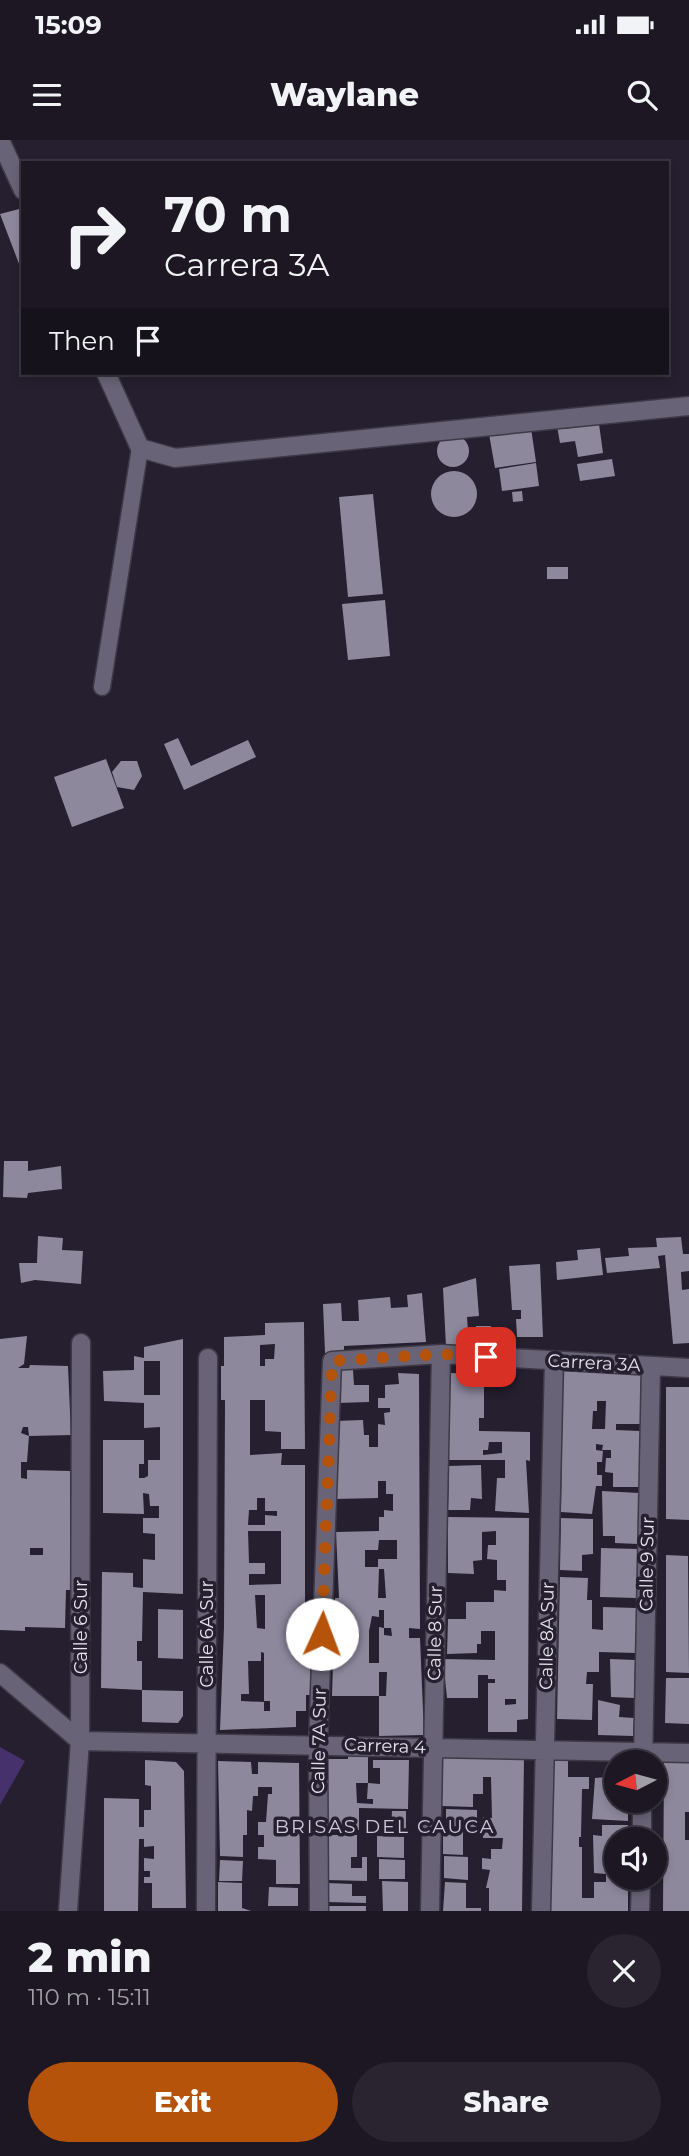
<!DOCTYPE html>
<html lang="en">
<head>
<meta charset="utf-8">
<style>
  :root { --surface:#1c1723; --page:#292430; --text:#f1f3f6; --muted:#a09fa6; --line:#3a3641; --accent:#b45309 }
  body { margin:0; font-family:Montserrat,sans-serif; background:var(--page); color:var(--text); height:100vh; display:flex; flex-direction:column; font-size:26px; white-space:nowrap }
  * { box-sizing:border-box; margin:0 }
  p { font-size:23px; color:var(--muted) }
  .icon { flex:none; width:38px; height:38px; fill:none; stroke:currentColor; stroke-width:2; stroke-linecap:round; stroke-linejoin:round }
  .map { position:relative; height:1771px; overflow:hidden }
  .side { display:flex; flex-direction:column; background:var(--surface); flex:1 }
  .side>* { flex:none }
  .banner { position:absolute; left:21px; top:21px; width:648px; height:214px; border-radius:0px; box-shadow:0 4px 10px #0003,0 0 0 2px var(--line); background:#1c1723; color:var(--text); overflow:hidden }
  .needle { width:46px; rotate:264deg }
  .tools { position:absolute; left:604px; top:1610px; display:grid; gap:14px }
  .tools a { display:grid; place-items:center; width:63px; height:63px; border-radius:50%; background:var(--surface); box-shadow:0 4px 10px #0003,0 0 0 2px var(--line); font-size:35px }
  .pin { position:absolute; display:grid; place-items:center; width:60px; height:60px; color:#fff; margin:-30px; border-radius:14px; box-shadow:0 4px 10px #0006 }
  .me { position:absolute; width:77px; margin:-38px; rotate:2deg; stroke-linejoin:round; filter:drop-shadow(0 0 5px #0008) }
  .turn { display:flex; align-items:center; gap:24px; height:147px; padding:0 28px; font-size:32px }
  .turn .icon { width:91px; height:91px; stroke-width:2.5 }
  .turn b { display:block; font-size:49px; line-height:60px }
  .then { display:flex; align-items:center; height:66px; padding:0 28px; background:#0003; gap:14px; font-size:26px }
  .round { display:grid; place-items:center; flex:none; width:74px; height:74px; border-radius:37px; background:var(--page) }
  .head { display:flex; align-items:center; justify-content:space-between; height:119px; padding:0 28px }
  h1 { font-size:42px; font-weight:800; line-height:52px }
  .cta { display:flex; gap:14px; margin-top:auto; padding:14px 28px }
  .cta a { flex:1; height:80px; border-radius:42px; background:var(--accent); color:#fff; font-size:28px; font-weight:800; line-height:80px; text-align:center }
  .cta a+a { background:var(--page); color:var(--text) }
  .status { display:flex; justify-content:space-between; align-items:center; height:49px; padding:0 35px; background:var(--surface); direction:ltr }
  .status svg { height:19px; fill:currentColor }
  header { display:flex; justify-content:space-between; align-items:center; height:91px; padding:0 28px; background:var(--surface); font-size:32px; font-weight:800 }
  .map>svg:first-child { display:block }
</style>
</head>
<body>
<div class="status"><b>15:09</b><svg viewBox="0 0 49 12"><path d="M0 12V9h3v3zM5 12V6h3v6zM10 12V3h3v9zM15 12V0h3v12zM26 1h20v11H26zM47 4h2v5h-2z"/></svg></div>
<header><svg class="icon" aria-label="menu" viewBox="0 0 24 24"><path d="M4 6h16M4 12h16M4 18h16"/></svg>Waylane<svg class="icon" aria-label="search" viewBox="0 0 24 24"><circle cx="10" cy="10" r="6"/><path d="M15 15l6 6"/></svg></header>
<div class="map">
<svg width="689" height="1771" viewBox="0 0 689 1771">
  <rect width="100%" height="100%" fill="#251f2f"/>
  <!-- green -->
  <path fill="#47316c" d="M0,1607L25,1621L0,1665Z"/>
  <!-- building -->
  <path fill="#8e889d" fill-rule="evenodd" d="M23,68V128L21,129L0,74Z
    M562,280L564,289L599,284L603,313L578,317L575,301L560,303L556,281Z
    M531,288L536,322L495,328L489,294Z
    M437 311a16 16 0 1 1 32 0a16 16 0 1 1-32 0Z
    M612,319L615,336L580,341L577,324Z
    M536,323L539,346L502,351L499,329Z
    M431 354a23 23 0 1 1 46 0a23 23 0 1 1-46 0Z
    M522,351L523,361L513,362L512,352Z
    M373,354L383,454L348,457L339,357Z
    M547,427H568V439H547Z
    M385,460L390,516L348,520L342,464Z
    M178,598L191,626L248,600L256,617L184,650L164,604Z
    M106,619L124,668L72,687L54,637Z
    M121,621H137L142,636L134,650L117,647L112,632Z
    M4,1021H28V1031L61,1026L62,1049L28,1053L27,1058L3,1057Z
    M38,1096L63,1098L62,1110L83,1111L81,1144L35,1140L21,1143L19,1123H37Z
    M681,1097L683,1114H689V1131L681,1132L682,1150L689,1149V1203L673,1204L665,1115L658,1116L660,1128L607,1133L605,1118L629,1116L628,1108L657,1107L656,1098Z
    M600,1108L603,1135L557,1140L556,1122L578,1120L577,1110Z
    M540,1124L543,1197H517L516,1179H521V1170H512L509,1126Z
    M476,1138L479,1176L467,1177L469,1207H446L443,1148Z
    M422,1153L426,1202L344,1206V1212L325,1213L323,1164L341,1163L342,1181H359L358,1160L390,1157L391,1168L408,1167L407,1155Z
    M304,1182L305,1309H281V1292L265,1291V1260H250V1315L282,1313L281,1325H305V1490H310L311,1555H306V1571H296V1587L220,1590L224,1487L225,1260H221V1226H224V1197L265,1195V1183ZM275,1204L274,1219H265V1226H260V1205ZM257,1358H265V1371H277V1376L265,1375V1385H248L249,1370H257ZM248,1391H281V1444L249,1445V1434H265V1423H249ZM255,1455H265V1489L257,1488ZM261,1512L264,1513V1561H270V1571H264V1562L241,1561V1554H249L248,1521H261Z
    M476,1186H491V1206H476Z
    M27,1196L24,1224L18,1228H29L30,1225L68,1226L71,1295L29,1296L28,1287H23L21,1293L29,1296L27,1322H21V1338L27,1339V1330L70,1331V1450H66L65,1488L25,1487V1491L0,1490V1199ZM30,1408H43V1415H30Z
    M183,1199V1454L143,1452L142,1501H137V1521H142V1550L101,1548L102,1432L133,1433V1447L143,1448V1419L155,1420V1394L143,1393V1378H159V1366H150L149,1354L143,1353L144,1374L103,1373V1300H144V1324H139V1338H144L148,1336V1320H160V1287L144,1288V1263L104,1261L103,1231L134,1230V1216L144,1218V1207ZM144,1221H160V1255H144Z
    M563,1229L641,1232L640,1284H616V1290L640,1291V1347H613V1333L605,1332L606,1318H611V1310H602L603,1305L596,1304V1310L603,1311L602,1322H597V1335H602V1346H596L592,1374L561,1372ZM597,1261H606L605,1289H592L593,1271H597Z
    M336,1230H353L354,1245H369V1262L337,1263Z
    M398,1233L419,1234L420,1489L409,1488V1498H420L424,1595L379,1596V1556H332L335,1458H339L336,1392L379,1391V1377H384V1370L393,1371V1354H386V1341H378V1358L335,1359V1281L363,1280L364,1295H369V1307H378V1284L385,1285L384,1273L390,1272V1268H378V1258H385V1245L399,1244ZM379,1400H397V1419H378V1427H365V1410H378ZM379,1429H384L386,1458H378ZM379,1470H384V1488H391L392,1496L384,1495V1488L379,1487V1523H369V1491L372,1476L379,1477ZM379,1532H387L386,1556H379Z
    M449,1233L484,1234V1278H479V1291L530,1292V1321L526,1320L529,1373L495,1371L497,1338H505V1320H448ZM489,1302H502V1313L483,1315V1310H488Z
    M666,1247H689V1380L666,1379Z
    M481,1325L482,1359L471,1358L470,1370H448L449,1326Z
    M602,1351L639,1353L638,1404L615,1403V1396H603Z
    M448,1377L529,1378L528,1579L517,1580V1592H488V1543H495V1539H488V1535H478V1558H447L443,1519L495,1520V1491H481V1504H477V1513L447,1514L448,1479H466V1462H494V1450L506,1451V1440H497V1420L487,1419L488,1405H496V1391L482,1392V1420L473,1421L474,1434L448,1433ZM505,1559H516V1564L505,1565Z
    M561,1378L593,1379V1414L582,1415V1431L560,1430Z
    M601,1408L638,1409L637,1458L600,1457Z
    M666,1415L688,1416L689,1533L666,1532Z
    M560,1437L588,1438L587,1460H592V1489L603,1490V1467L637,1468L636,1513L599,1512V1532H587L586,1544H593L592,1580L557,1579Z
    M158,1469L183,1470V1519L158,1518Z
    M610,1519L635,1520L634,1558L611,1557Z
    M666,1538H689V1584L665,1583Z
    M142,1550L183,1551V1576L178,1583L142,1582Z
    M598,1560L620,1565L619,1577L634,1578L633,1596L598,1595Z
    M348,1615H368V1643L380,1644V1628H373V1620H409L408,1669L359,1668V1690H328L327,1619H348ZM356,1643H368L367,1659H373V1664L357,1663Z
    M443,1615L524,1617L522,1771H489V1748H486L490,1730L482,1729V1718L491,1719V1709H502L503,1698H483V1677L492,1678L491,1637H483V1654H473V1667L442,1666Z
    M548,1619L568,1620V1637H589V1649H582L581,1697H579V1707H582V1758H594V1742H606V1734L594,1733L593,1695L602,1696V1685H628V1699H616V1738H628V1771H545Z
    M145,1620L176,1622L184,1631L186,1768H152V1743H144V1737H150V1731H144V1718L154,1719V1706L144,1707V1699H139L138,1771H104V1658L139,1659V1687H144V1670H151V1646L145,1645Z
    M218,1621L251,1622L252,1634H258V1622L299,1623L300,1744H276V1720L258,1719V1707H264V1695H258V1682H266L268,1654H272V1647H258V1656H253L252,1671L247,1670V1695H243V1717L220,1716Z
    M664,1621H689V1672H685V1700H689V1771H663Z
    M607,1627L616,1628V1661H628V1681L592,1679L595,1638L606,1637Z
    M446,1669L477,1670V1687L446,1686Z
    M392,1671H406V1694L391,1693Z
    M443,1689L463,1690V1715L443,1714Z
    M328,1695H357V1717H351V1728H362V1717H367V1741L326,1740Z
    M377,1696L404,1697V1718L377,1717Z
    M444,1716L468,1717V1740L444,1738Z
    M379,1719L405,1720V1739H379Z
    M220,1720L243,1721L242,1741H219Z
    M382,1741L408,1742V1771H383Z
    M218,1742L242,1743V1768L251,1771H218Z
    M445,1742L466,1743V1768H481V1771H443Z
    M328,1743L352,1744V1756H366V1763L327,1762Z
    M269,1747L298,1748V1766H268Z
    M326,1766H366V1771H326Z"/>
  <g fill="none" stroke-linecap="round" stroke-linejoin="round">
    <!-- service casing -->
    <g stroke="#3e3946" stroke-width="19">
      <path id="service" d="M102,547L140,308"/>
    </g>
    <!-- minor casing -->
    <g stroke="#3e3946" stroke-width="21">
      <path id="minor" d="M0,0L23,50
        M106,233L140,308L175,318L689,266
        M0,1533L80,1601L689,1613
        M643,1622L651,1226
        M642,1699V1661
        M68,1771L80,1601L81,1203
        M206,1771L208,1218
        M319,1771L318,1604L332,1221L441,1214L689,1228
        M430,1771L441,1214
        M541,1771L554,1221
        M640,1771L641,1738"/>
    </g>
    <!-- service -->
    <use href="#service" stroke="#686376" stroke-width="16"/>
    <!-- minor -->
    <use href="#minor" stroke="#686376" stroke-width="18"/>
  </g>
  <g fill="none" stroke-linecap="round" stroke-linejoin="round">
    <!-- route -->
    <path stroke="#b45309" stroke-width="12" stroke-dasharray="0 21.6" d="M322,1494L332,1221L441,1214L486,1217"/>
  </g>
  <g text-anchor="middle" stroke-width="7" stroke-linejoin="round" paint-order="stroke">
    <!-- street labels -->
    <g font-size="18" fill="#e6e3ee" stroke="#251f2f">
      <text transform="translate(594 1223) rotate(3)" y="6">Carrera 3A</text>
      <text transform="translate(647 1424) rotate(-89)" y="6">Calle 9 Sur</text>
      <text transform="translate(81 1487) rotate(-90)" y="6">Calle 6 Sur</text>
      <text transform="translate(435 1493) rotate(-89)" y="6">Calle 8 Sur</text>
      <text transform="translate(207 1494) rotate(-90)" y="6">Calle 6A Sur</text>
      <text transform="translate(547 1496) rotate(-89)" y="6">Calle 8A Sur</text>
      <text transform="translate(319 1601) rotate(-89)" y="6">Calle 7A Sur</text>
      <text transform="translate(385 1606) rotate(2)" y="6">Carrera 4</text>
    </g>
    <!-- neighbourhood labels -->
    <g font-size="19" letter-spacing="2" fill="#cec8dd" stroke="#251f2f">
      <text x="385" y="1693">BRISAS DEL CAUCA</text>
    </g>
  </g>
</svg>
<div class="tools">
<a><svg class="needle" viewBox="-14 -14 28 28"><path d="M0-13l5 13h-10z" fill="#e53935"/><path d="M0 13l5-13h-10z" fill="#a09fa6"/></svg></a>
<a><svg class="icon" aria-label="sound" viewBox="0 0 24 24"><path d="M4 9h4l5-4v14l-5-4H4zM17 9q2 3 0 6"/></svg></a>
</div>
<div class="pin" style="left:486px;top:1217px;background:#d93025"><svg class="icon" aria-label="arrive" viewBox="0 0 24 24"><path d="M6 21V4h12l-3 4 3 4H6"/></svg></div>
<svg class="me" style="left:322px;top:1494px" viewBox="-20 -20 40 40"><circle r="19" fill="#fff"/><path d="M0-13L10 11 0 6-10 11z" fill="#b45309"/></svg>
<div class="banner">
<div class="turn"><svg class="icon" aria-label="right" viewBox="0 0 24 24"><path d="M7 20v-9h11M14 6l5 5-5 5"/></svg><div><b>70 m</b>Carrera 3A</div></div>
<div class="then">Then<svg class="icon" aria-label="arrive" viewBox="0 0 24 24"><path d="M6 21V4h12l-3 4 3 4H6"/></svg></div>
</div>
</div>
<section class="side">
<div class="head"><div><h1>2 min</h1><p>110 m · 15:11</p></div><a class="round"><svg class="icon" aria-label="close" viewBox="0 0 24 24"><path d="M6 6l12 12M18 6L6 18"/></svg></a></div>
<div class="cta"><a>Exit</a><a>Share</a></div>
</section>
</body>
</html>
